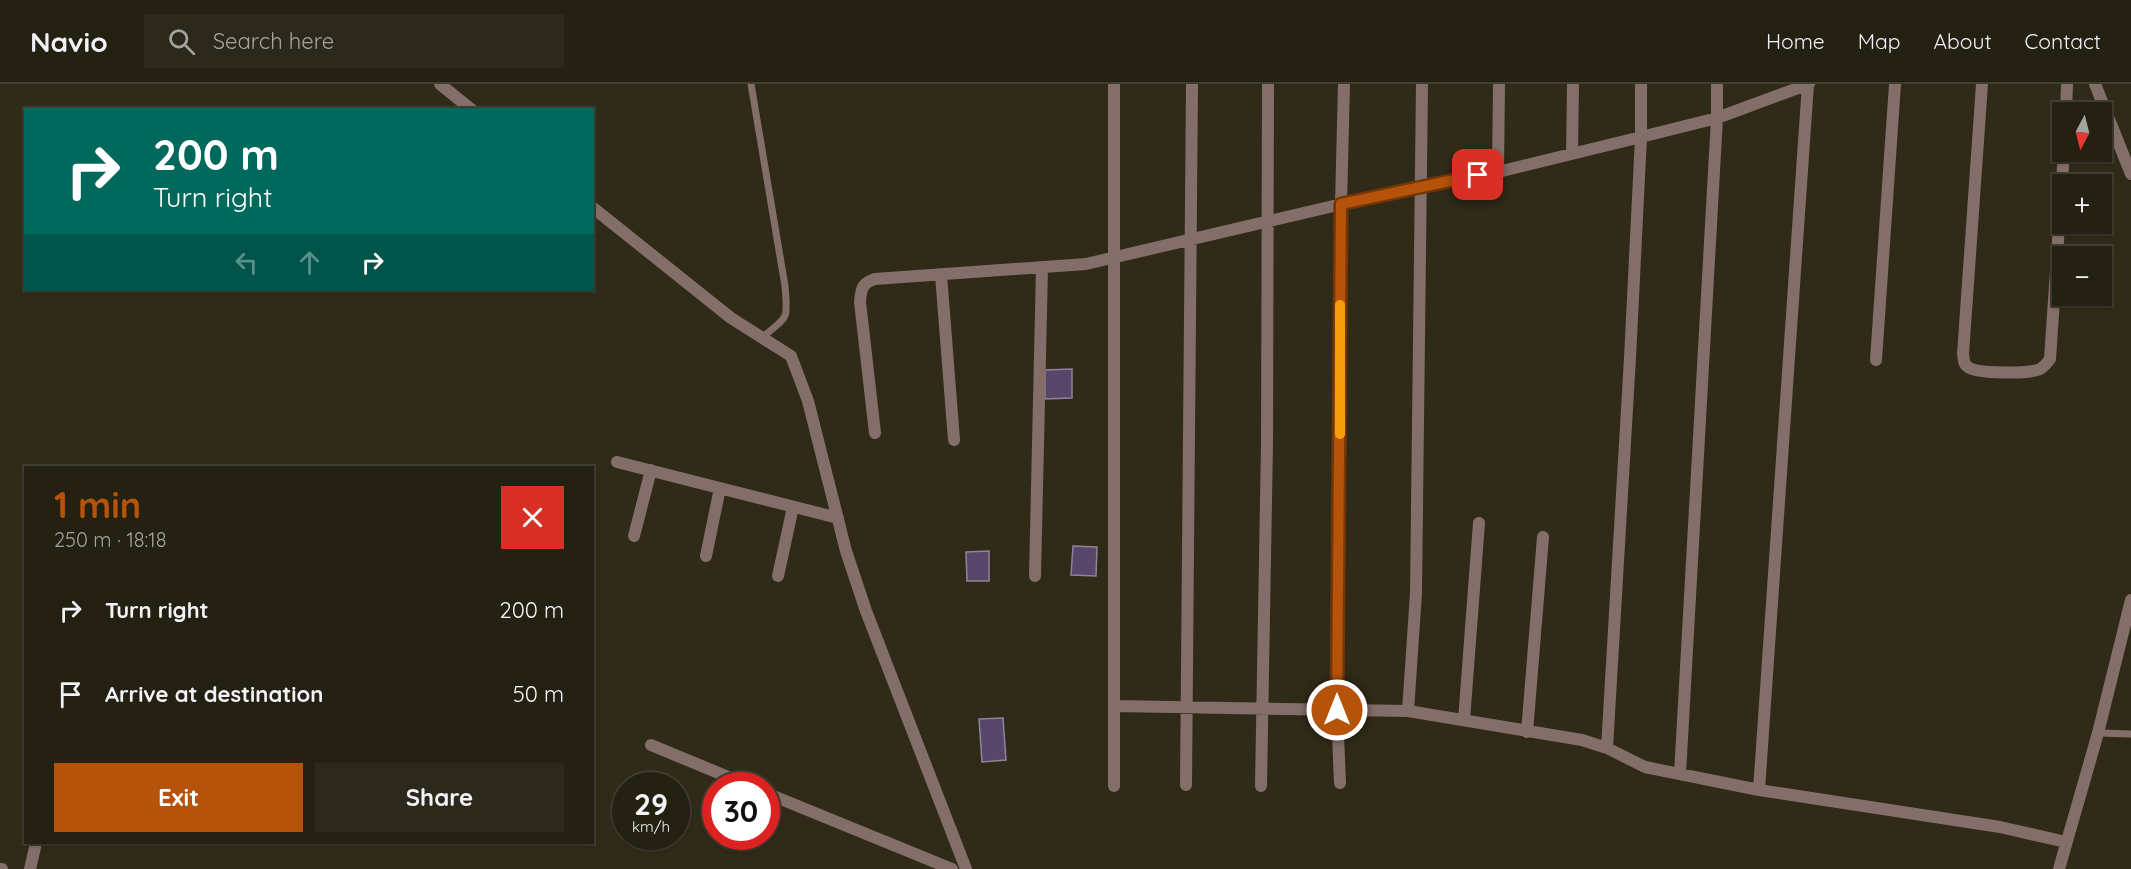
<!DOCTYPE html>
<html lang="en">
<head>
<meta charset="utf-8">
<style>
  :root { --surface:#242012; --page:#2c281b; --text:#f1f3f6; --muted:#a3a39f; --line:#413e32; --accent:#b45309 }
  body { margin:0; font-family:Quicksand,sans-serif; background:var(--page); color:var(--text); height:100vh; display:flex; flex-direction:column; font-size:22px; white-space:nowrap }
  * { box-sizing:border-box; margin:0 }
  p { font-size:20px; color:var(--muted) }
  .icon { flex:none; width:33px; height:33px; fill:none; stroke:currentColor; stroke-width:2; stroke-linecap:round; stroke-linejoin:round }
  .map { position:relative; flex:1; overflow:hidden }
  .sheet { position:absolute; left:24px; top:382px; width:570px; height:378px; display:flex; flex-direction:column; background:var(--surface); border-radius:0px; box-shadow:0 2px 4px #0004,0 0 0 2px var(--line) }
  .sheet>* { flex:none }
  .top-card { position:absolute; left:24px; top:24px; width:570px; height:183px; border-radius:0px; box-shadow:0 2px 4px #0004,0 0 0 2px var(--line); background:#00695c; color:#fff; overflow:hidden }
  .needle { width:39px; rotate:187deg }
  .controls { position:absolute; left:2052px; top:18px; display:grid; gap:12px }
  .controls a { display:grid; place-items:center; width:60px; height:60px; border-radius:0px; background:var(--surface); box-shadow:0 2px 4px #0004,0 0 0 2px var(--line); font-size:30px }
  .speed { position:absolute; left:612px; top:688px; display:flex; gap:12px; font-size:30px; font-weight:700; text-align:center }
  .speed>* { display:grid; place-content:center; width:78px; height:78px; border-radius:50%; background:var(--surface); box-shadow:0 2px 4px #0004,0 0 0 2px var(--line); line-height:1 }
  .speed small { font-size:15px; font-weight:400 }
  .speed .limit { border:9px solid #d22; background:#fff; color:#111 }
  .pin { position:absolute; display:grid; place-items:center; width:51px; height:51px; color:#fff; margin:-26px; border-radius:12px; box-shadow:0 3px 9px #0006 }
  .me { position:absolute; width:66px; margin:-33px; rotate:0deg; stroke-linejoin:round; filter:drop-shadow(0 0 4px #0008) }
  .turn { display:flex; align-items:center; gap:21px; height:126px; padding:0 30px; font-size:27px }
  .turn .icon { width:78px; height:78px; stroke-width:2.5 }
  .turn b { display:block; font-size:42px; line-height:51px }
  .lanes { display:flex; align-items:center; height:57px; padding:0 30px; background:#0003; justify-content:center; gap:30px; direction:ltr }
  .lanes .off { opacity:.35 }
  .round { display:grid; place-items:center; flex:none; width:63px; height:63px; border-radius:0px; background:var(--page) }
  .headline { display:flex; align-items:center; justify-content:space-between; height:102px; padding:0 30px }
  h1 { font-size:36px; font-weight:800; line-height:45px; color:var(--accent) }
  .primary-button { display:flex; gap:12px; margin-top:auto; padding:12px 30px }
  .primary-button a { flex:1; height:69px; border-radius:0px; background:var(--accent); color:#fff; font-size:24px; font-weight:800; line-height:69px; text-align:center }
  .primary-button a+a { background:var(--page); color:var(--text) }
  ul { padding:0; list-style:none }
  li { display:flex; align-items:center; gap:18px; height:84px; padding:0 30px }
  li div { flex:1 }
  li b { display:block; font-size:22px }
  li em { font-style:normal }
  header { display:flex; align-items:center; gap:36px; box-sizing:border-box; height:84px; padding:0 30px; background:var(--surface); border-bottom:2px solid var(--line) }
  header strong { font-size:28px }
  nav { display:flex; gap:33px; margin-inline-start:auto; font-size:21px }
  .search { width:420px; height:54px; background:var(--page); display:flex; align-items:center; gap:15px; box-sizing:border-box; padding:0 21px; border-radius:0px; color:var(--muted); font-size:22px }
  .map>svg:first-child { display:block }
</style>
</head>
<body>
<header>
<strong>Navio</strong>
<div class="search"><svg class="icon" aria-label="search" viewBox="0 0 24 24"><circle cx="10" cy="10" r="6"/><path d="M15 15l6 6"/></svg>Search here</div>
<nav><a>Home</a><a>Map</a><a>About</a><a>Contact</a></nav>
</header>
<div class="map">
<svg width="2131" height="785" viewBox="0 0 2131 785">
  <rect width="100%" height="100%" fill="#302a18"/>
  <!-- building -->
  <path fill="#59466b" stroke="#8e8499" stroke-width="1.5" d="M1072,285V314L1045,315V286Z
    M1073,462L1097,463L1096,492L1071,491Z
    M989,467V497H967L966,468Z
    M1003,634L1006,676L982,678L979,635Z"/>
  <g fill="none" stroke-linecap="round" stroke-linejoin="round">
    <!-- lane -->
    <path stroke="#846e6a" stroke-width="7" d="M751,0L785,202C788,238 788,231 763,253
      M2098,649L2131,650"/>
    <!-- street -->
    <path stroke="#846e6a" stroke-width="12" d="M440,0L472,26
      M1982,0L1963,270C1964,275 1963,280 1968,283C1977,290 2030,290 2040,285C2044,283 2047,279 2050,275L2064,68
      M2095,0L2131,90
      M2066,28L2067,0
      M1572,70L1573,0
      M1498,88L1499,0
      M592,123L731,234L791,272L808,317L846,467L866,527L966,785
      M941,191L954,356
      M1876,276L1895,0
      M875,349L860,218C861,205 862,199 875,195L1086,180L1419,102L1498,88L1641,53L1717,34L1809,0
      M617,378L838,434
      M634,452L651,386
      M706,472L720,404
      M778,492L793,423
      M1035,492L1042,184
      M1114,622L1408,627L1582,656L1607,664L1645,683L1759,706L2000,743L2066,758
      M1408,627L1416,509L1422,0
      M1464,636L1479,439
      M1527,648L1543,453
      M651,661L750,702
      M1607,664L1630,274L1641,53V0
      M1680,690L1717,34V0
      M1340,699L1337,626L1341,120L1344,0
      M1186,701L1192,0
      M1114,702V0
      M1261,702L1267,360L1268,0
      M1759,706L1808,0
      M766,709L952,785
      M0,785H2
      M30,785L36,759
      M2059,785L2098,649L2131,516"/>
  </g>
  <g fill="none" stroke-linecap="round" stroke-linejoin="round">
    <!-- route casing -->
    <g stroke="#753606" stroke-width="15">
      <path id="route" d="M1337,626L1341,120L1478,91"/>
    </g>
    <!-- route -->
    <use href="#route" stroke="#b45309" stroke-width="10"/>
    <!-- slow -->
    <path stroke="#f59e0b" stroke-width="10" d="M1340,350V221"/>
  </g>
</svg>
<div class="controls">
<a><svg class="needle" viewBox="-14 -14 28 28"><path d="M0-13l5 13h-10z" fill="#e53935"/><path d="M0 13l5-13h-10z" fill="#a3a39f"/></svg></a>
<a>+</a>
<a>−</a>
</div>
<div class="speed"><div>29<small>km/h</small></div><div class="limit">30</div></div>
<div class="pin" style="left:1478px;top:91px;background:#d93025"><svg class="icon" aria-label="arrive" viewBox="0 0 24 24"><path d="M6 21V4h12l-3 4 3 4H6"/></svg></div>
<svg class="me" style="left:1337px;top:626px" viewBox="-20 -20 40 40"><circle r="17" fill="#b45309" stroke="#fff" stroke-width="3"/><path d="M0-11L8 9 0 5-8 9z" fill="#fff"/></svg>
<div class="top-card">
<div class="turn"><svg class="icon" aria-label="right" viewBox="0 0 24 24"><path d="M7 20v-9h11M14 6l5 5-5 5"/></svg><div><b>200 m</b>Turn right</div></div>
<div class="lanes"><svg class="icon off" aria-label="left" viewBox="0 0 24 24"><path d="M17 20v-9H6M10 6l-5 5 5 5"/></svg><svg class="icon off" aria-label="ahead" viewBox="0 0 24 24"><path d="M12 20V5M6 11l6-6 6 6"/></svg><svg class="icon" aria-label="right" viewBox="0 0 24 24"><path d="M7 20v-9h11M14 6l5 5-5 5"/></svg></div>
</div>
<section class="sheet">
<div class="headline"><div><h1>1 min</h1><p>250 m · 18:18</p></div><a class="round" style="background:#d93025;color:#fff"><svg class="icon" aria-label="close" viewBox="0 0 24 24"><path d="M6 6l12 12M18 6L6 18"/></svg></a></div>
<ul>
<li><svg class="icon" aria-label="right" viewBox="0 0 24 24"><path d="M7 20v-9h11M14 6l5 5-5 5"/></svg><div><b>Turn right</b></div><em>200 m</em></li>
<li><svg class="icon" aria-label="arrive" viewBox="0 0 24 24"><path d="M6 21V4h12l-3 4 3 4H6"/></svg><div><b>Arrive at destination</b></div><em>50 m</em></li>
</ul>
<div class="primary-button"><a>Exit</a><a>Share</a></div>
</section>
</div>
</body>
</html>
